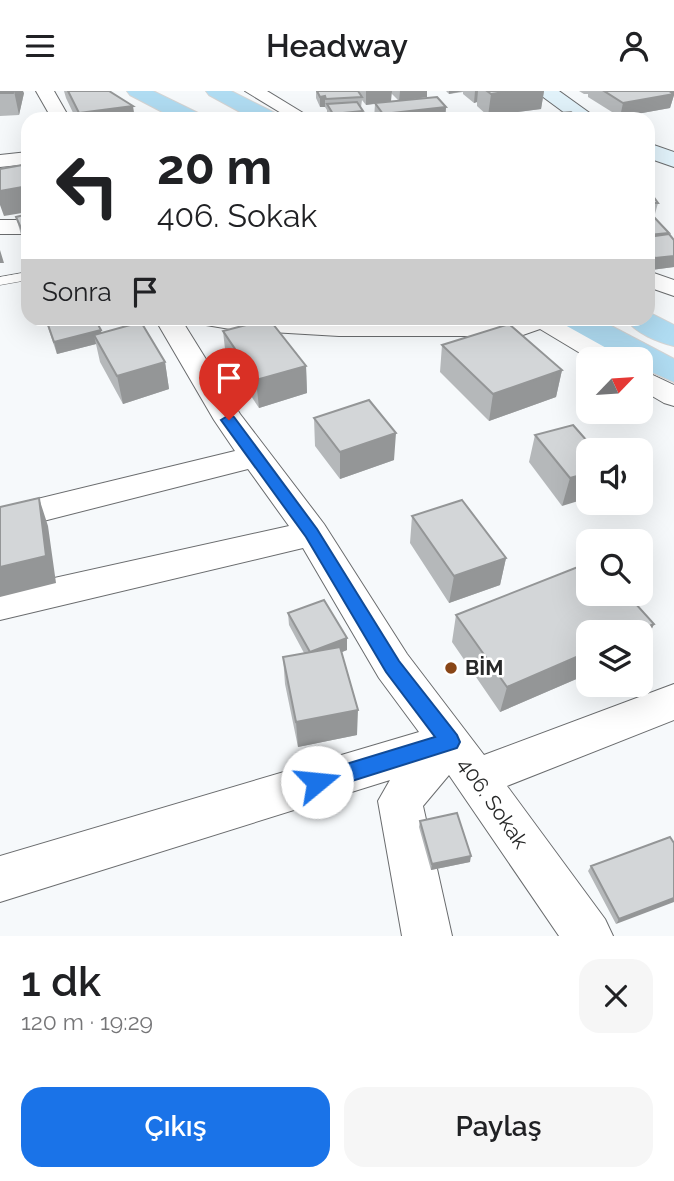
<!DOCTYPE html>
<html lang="tr">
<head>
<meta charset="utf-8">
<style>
  :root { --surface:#fff; --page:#f6f6f6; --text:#202124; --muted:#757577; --accent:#1a73e8 }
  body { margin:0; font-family:Raleway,sans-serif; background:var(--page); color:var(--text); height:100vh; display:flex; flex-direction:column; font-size:26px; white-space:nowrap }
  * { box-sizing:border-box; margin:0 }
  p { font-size:23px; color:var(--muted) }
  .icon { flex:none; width:38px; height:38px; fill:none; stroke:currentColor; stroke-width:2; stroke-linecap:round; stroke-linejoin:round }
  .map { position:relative; height:845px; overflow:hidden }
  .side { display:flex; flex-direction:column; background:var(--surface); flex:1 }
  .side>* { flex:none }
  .guide { position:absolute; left:21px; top:21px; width:634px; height:214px; border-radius:21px; box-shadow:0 7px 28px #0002; background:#fff; color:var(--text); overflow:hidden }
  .needle { width:46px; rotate:65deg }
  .fabs { position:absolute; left:576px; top:256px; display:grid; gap:14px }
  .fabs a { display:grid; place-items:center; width:77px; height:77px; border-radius:14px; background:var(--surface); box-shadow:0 7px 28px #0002; font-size:35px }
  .pin { position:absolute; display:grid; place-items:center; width:60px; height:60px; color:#fff; margin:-72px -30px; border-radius:50% 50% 50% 0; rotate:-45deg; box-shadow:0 0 7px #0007 }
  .pin .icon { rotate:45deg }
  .me { position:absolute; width:77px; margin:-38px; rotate:73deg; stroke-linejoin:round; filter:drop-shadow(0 0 5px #0008) }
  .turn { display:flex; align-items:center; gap:24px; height:147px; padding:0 21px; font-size:32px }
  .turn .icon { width:91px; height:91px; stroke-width:2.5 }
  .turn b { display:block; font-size:49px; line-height:60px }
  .then { display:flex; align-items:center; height:66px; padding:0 21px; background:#0003; gap:14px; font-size:26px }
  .round { display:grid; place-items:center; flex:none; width:74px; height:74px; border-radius:21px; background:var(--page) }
  .summary { display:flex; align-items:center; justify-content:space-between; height:119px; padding:0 21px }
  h1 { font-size:42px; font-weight:600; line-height:52px }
  .cta { display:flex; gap:14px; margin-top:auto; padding:14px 21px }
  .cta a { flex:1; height:80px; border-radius:21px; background:var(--accent); color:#fff; font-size:28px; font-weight:600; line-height:80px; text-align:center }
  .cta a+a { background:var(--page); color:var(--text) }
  header { display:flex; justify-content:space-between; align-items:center; height:91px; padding:0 21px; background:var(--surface); font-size:32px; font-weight:600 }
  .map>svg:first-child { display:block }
</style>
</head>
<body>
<header><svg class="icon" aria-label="menu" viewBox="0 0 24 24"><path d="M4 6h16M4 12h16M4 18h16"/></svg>Headway<svg class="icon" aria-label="person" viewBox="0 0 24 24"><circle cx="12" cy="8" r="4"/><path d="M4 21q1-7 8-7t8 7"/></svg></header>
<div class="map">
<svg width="674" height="845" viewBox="0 0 674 845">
  <rect width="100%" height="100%" fill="#f6f9fb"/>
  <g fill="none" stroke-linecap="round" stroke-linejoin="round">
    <!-- service casing -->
    <g stroke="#6a6c6e" stroke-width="1">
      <path id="service" d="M28,181V189L0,194V186Z"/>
    </g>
    <!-- minor casing -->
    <g stroke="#6a6c6e" stroke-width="2">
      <path id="minor" d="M36,0H54L70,28H52Z
        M245,0H267L313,28H291Z
        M28,61V73L0,76V64Z
        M0,129H28V143H0Z
        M648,180L674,189V205L648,196Z
        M155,228H181L240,323L324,433L407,563L484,664L674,593V629L507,695L605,828L613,845H559L449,684L423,715L452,845H402L378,710L390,689L0,811V765L419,641L379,587L303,457L0,529V499L289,435L248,378L0,441V417L235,360L214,329Z
        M202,228H560L620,262L624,268H590L540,238L520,245H339L236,239L206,234Z
        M640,278L674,294V315L664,312L640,298Z"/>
    </g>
    <!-- secondary casing -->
    <g stroke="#6a6c6e" stroke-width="2">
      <path id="secondary" d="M535,0H559L598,28H573Z
        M648,52L674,61V76L648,67Z"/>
    </g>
    <!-- trunk casing -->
    <g stroke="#d4d4d4" stroke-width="2">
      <path id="trunk" d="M127,0H153L200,23L203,28H176L130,4Z
        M206,0H231L277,23L280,28H253L209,4Z
        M648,221L674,234V255C658,251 635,242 626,228H648Z
        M561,228H598L674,268V291L640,276V268H626L565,234Z"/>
    </g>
    <!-- service -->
    <use href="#service" fill="#fff" fill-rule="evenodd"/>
    <!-- minor -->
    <use href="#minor" fill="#fff" fill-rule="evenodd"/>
    <!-- secondary -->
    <use href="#secondary" fill="#e1f2fa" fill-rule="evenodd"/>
    <!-- trunk -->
    <use href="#trunk" fill="#b0dcf2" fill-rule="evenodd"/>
  </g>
  <!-- wall -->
  <path fill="#b5b8ba" d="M0,0L24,2L19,24L0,25Z
    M64,0H109L135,28H76L66,7Z
    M316,0H427V6L399,10L391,2V10L446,16L445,28H374L375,13L366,14L362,9L361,16H360L363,28H330L327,24V19L325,16H320L316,7Z
    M446,0H544L541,18L488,25L477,15V11L474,12L463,3V1L449,3Z
    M579,0H674V4L670,17L620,26L588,6V3H584Z
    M648,98L658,112L655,123L648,124Z
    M28,123V162L23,151L16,126Z
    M648,125L674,149V176L651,179L648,175Z
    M45,228L101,242L165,271L169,298L123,313L100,271L96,253L57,263Z
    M223,240L306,275L307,302L259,317L226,267Z
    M442,254L562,279L556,306L489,330L440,281Z
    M314,327L394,369L340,388L315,355Z
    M535,344L595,359L562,415L529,371Z
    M412,425L506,467L500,494L449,512L410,452Z
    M588,472V502H626L654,533L642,559L640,560V541H588V583L500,621L452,551L456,524Z
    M288,522L347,559L342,561L357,644L298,656L285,593L283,566L304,562L289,534Z
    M420,730L470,771L431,779L419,736Z
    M674,752L616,833L588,780L591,775Z"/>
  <!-- shaded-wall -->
  <path fill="#949697" d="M14,0H23L24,2L19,24Z
    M366,0H392L391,10L366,14Z
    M400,0H427V6L399,10Z
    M449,0H463L449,3Z
    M475,0H478L477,11L474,12Z
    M487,0H544L541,18L488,25L491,3Z
    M663,0H674V4L670,17L620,26L623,12Z
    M325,5V16H320V6Z
    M133,15L135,28H80L79,22Z
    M446,16L445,28H383V23Z
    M363,20V28H333V23Z
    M28,95V121L4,125L0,114V100Z
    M28,145V157L25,146Z
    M0,159L4,172H0Z
    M674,165V176L651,179L655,167Z
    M101,239L103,251L94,244L96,253L57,263L54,251Z
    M165,271L169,298L123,313L117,285Z
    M306,275L307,302L259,317L256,289Z
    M562,279L556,306L489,330L493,303Z
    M396,342L394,369L340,388V361Z
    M588,382V407L562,415L570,387Z
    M39,407L48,435L56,492L0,506V476Z
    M506,467L500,494L449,512L454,485Z
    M654,533L642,559L640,560V541H635Z
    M347,547V559L310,574V561Z
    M588,561V583L500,621L507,596Z
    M358,619L357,644L298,656L296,631Z
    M471,765L470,771L431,779L432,773Z
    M674,807V811L616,833L619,828Z"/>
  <!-- building -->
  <path fill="#d3d6d8" stroke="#949697" stroke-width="2" d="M0,0H14L13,2H0Z
    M68,0H109L133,15L79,22Z
    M317,0H358L362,6L326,8L325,5L320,6Z
    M487,0H511L491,3Z
    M604,0H669L674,3L623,12Z
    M437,6L446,16L383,23L375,12Z
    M357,11L363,20L333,23L327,13Z
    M571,21L578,28H523L520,25Z
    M28,73V95L0,100V78Z
    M648,98L658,112H648Z
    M28,123V145L25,146L16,126Z
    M652,124L669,142L648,144V125Z
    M669,143L674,149V165L655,167L648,159V146Z
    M46,228H95L101,239L54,251Z
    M269,228L306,275L256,289L223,240Z
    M141,231L165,271L117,285L94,244Z
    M509,233L562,279L493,303L442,254Z
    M369,309L396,342L340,361L314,327Z
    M573,334L595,359H588V382L570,387L535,344Z
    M39,407L46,465L0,476V416Z
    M462,409L506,467L454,485L412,425Z
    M588,472V502H626L654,533L635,541H588V561L507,596L456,524Z
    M324,509L347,547L310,561L288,522Z
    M340,556L358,619L296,631L283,566Z
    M457,722L471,765L432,773L420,730Z
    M670,746L674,752V807L619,828L591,775Z"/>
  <!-- route -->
  <path fill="#1a73e8" stroke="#114b97" stroke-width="2" d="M229,324L234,326L317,438L399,570L457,644L460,651L457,657L317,701L310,698L307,691L310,684L435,646L386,581L306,446L221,329Z"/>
  <!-- markers -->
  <circle fill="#894617" stroke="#fff" stroke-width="2.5" cx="451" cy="577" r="7"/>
  <g text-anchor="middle" stroke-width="5" stroke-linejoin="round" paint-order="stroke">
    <!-- poi labels -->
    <g font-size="21" font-weight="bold" fill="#282929" stroke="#fff" text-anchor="start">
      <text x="465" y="584">BİM</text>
    </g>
    <!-- street labels -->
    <g font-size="21" fill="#282929" stroke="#fff">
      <text transform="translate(493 712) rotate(55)" y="7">406. Sokak</text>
    </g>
  </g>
</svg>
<div class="fabs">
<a><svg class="needle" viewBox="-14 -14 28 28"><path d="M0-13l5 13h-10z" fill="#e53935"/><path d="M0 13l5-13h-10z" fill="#757577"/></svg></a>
<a><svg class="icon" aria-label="sound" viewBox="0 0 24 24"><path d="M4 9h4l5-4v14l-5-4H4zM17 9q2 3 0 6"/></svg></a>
<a><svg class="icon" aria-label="search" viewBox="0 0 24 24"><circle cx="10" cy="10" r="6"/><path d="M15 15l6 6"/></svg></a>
<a><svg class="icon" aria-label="layers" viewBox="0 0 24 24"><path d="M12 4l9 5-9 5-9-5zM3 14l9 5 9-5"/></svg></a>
</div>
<div class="pin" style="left:229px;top:329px;background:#d93025"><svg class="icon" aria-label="arrive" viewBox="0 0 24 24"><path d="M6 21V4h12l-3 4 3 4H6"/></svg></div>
<svg class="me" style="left:317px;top:691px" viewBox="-20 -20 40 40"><circle r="19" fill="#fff"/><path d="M0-13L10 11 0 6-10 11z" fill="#1a73e8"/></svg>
<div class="guide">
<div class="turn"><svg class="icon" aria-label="left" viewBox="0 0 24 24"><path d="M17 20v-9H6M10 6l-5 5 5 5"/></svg><div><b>20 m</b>406. Sokak</div></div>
<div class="then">Sonra<svg class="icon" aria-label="arrive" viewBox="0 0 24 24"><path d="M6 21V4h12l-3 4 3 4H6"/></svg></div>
</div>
</div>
<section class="side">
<div class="summary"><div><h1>1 dk</h1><p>120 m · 19:29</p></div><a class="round"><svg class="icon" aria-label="close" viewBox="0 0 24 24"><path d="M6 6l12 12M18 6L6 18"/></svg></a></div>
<div class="cta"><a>Çıkış</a><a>Paylaş</a></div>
</section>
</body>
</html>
